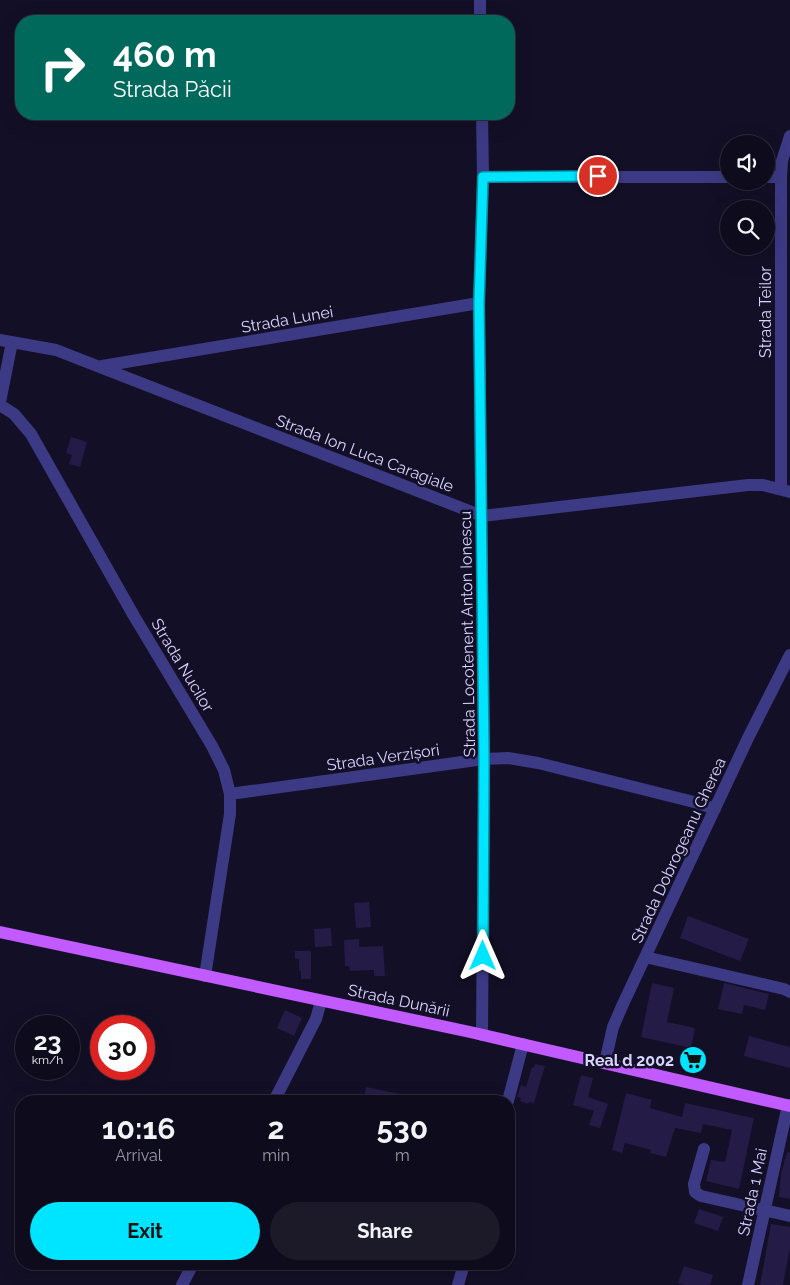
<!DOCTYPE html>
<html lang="en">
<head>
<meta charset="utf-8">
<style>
  :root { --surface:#0e0b1c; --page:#1c1929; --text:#f1f3f6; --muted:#9b9ba3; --line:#2e2b3b; --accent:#00e5ff }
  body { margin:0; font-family:Raleway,sans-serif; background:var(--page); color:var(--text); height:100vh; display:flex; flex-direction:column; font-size:19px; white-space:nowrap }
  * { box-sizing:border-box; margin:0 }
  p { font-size:16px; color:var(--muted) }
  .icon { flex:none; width:28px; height:28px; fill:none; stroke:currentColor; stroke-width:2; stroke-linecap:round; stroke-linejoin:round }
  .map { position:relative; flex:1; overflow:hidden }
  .panel { position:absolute; left:15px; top:1095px; width:500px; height:175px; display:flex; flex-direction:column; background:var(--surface); border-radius:20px; box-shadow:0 5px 20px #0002,0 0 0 1px var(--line) }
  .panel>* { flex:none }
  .top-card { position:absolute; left:15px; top:15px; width:500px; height:105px; border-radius:20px; box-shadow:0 5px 20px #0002,0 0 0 1px var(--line); background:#00695c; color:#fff; overflow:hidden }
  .buttons { position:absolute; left:720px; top:135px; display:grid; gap:10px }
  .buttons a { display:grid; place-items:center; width:55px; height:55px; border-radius:50%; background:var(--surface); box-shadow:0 5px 20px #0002,0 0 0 1px var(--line); font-size:25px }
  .speed { position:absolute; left:15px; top:1015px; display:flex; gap:10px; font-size:25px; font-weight:700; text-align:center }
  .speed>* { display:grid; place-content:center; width:65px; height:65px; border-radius:50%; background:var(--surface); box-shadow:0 5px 20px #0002,0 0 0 1px var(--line); line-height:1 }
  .speed small { font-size:12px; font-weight:400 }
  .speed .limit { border:8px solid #d22; background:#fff; color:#111 }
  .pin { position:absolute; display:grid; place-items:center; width:42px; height:42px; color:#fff; margin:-21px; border:2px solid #fff; border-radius:50%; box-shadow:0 1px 5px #0007 }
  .me { position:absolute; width:55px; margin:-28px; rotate:0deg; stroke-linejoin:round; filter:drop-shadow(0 0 4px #0008) }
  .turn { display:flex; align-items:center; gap:18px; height:105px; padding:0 15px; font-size:22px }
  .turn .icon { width:65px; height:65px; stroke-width:2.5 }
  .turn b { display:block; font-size:35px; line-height:42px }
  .eta { display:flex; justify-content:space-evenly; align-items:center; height:85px; text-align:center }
  .eta b { font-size:30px; font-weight:700; line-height:35px }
  .primary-button { display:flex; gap:10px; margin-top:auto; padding:10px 15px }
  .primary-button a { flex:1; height:58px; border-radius:30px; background:var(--accent); color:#111; font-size:20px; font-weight:700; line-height:58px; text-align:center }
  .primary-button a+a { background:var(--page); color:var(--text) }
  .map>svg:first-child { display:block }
</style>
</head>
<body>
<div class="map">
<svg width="790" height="1285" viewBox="0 0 790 1285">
  <rect width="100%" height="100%" fill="#130f26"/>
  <!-- building -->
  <path fill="#241b47" d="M71,437L87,442L80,467L69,464L72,455L66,453Z
    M369,902L371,927L356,928L354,903Z
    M688,916L749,939L740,961L680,938Z
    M331,928L332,946L315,947L314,929Z
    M359,939V947L383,946L385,976H374V970L350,971L349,966H345L344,940Z
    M295,951H311V979H301V971H299V959H295Z
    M652,983L674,988L667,1022L695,1028L691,1048L641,1037Z
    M724,983L769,994L765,1010L744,1005L742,1014L718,1009Z
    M285,1010L302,1018L294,1036L277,1028Z
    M749,1036L790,1047V1068L744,1056Z
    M535,1064L545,1066L534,1103L529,1102L528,1104L520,1101L521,1098L517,1097L521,1085L526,1087L532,1067L534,1068Z
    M581,1075L593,1078L588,1097L608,1104L600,1128L589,1125L594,1111L573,1105Z
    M366,1087L415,1097V1101H363Z
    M626,1093L652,1100L650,1108L682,1117L685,1103L754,1118L739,1189L706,1181L711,1160L725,1162L732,1130L703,1124L701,1133L675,1128L666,1157L650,1153L651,1150L625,1143L622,1153L612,1150Z
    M787,1152L790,1153V1199L779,1197L781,1174Z
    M699,1209L723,1217L718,1231L694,1223Z
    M771,1224L790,1227V1248L783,1285H760Z
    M684,1266L713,1275L710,1285H684L678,1283Z"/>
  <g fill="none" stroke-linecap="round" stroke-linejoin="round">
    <!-- minor -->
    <path stroke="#3d3a85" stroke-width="12" d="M480,0V21
      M482,114L483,177L479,303L484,759L482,1035
      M483,177H729
      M766,177H781
      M0,340L56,350L482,516L748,485H763L790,492
      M102,366L479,303
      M0,402L12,342
      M0,405L14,414L31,434L134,616L212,746L224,770L230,794V814L205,976
      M781,489V177L782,161L790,136
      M230,794L484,759L508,758L538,763L698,803L715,809
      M645,957L784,989L790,992
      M605,1062L613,1027L623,1004L748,738L790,655
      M274,1101L316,1019L321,1001
      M508,1101L523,1044
      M704,1149L694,1184L695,1192L701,1196L790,1216
      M182,1285L193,1264
      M458,1285L464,1264
      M748,1285L788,1105"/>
    <!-- major -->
    <path stroke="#c25bff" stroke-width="12" d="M0,932L470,1032L790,1106"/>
  </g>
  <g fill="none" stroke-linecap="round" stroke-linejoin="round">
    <!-- route casing -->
    <g stroke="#0095a6" stroke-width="12">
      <path id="route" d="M483,956L484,759L479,303L483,177L598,176"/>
    </g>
    <!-- route -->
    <use href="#route" stroke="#00e5ff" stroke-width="9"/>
  </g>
  <!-- icons -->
  <defs>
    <g id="supermarket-disc" transform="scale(1.4375)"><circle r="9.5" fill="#00e5ff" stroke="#130f26"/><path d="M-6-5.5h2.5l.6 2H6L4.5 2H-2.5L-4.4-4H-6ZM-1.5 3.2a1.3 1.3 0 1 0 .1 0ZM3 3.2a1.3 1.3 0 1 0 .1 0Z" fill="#111"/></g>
  </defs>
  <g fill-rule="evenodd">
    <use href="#supermarket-disc" x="693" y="1060"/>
  </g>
  <g text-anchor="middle" stroke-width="5" stroke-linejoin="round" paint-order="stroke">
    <!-- street labels -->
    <g font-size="16" fill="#d9d4ff" stroke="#130f26">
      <text transform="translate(765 312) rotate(-90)" y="6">Strada Teilor</text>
      <text transform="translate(287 319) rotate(-10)" y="6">Strada Lunei</text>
      <text transform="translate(365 453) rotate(21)" y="6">Strada Ion Luca Caragiale</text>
      <text transform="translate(467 634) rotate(-91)" y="6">Strada Locotenent Anton Ionescu</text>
      <text transform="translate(183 665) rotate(59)" y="6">Strada Nucilor</text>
      <text transform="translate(383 757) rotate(-8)" y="6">Strada Verzișori</text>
      <text transform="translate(678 850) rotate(-65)" y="6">Strada Dobrogeanu Gherea</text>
      <text transform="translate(399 1000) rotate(12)" y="6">Strada Dunării</text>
      <text transform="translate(752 1192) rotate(-78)" y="6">Strada 1 Mai</text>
    </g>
    <!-- poi labels -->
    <g font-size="16" font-weight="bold" fill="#d9d4ff" stroke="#130f26" text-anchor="end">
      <text x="674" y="1066">Real d 2002</text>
    </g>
  </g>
</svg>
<div class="buttons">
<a><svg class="icon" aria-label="sound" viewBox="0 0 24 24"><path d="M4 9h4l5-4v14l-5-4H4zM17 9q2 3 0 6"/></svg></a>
<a><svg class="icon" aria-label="search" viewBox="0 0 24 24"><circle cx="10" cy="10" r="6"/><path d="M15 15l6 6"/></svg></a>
</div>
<div class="speed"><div>23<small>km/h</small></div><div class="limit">30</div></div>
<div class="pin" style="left:598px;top:176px;background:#d93025"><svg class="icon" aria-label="arrive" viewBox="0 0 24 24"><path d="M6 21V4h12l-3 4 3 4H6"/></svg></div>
<svg class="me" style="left:483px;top:956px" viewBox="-20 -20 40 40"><path d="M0-17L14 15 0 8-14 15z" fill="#00e5ff" stroke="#fff" stroke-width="4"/></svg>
<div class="top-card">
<div class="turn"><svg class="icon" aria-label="right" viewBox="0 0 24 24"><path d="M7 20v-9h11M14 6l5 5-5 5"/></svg><div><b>460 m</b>Strada Păcii</div></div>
</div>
<section class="panel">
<div class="eta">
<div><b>10:16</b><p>Arrival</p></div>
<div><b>2</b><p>min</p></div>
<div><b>530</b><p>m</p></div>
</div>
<div class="primary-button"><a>Exit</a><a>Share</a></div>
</section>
</div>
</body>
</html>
